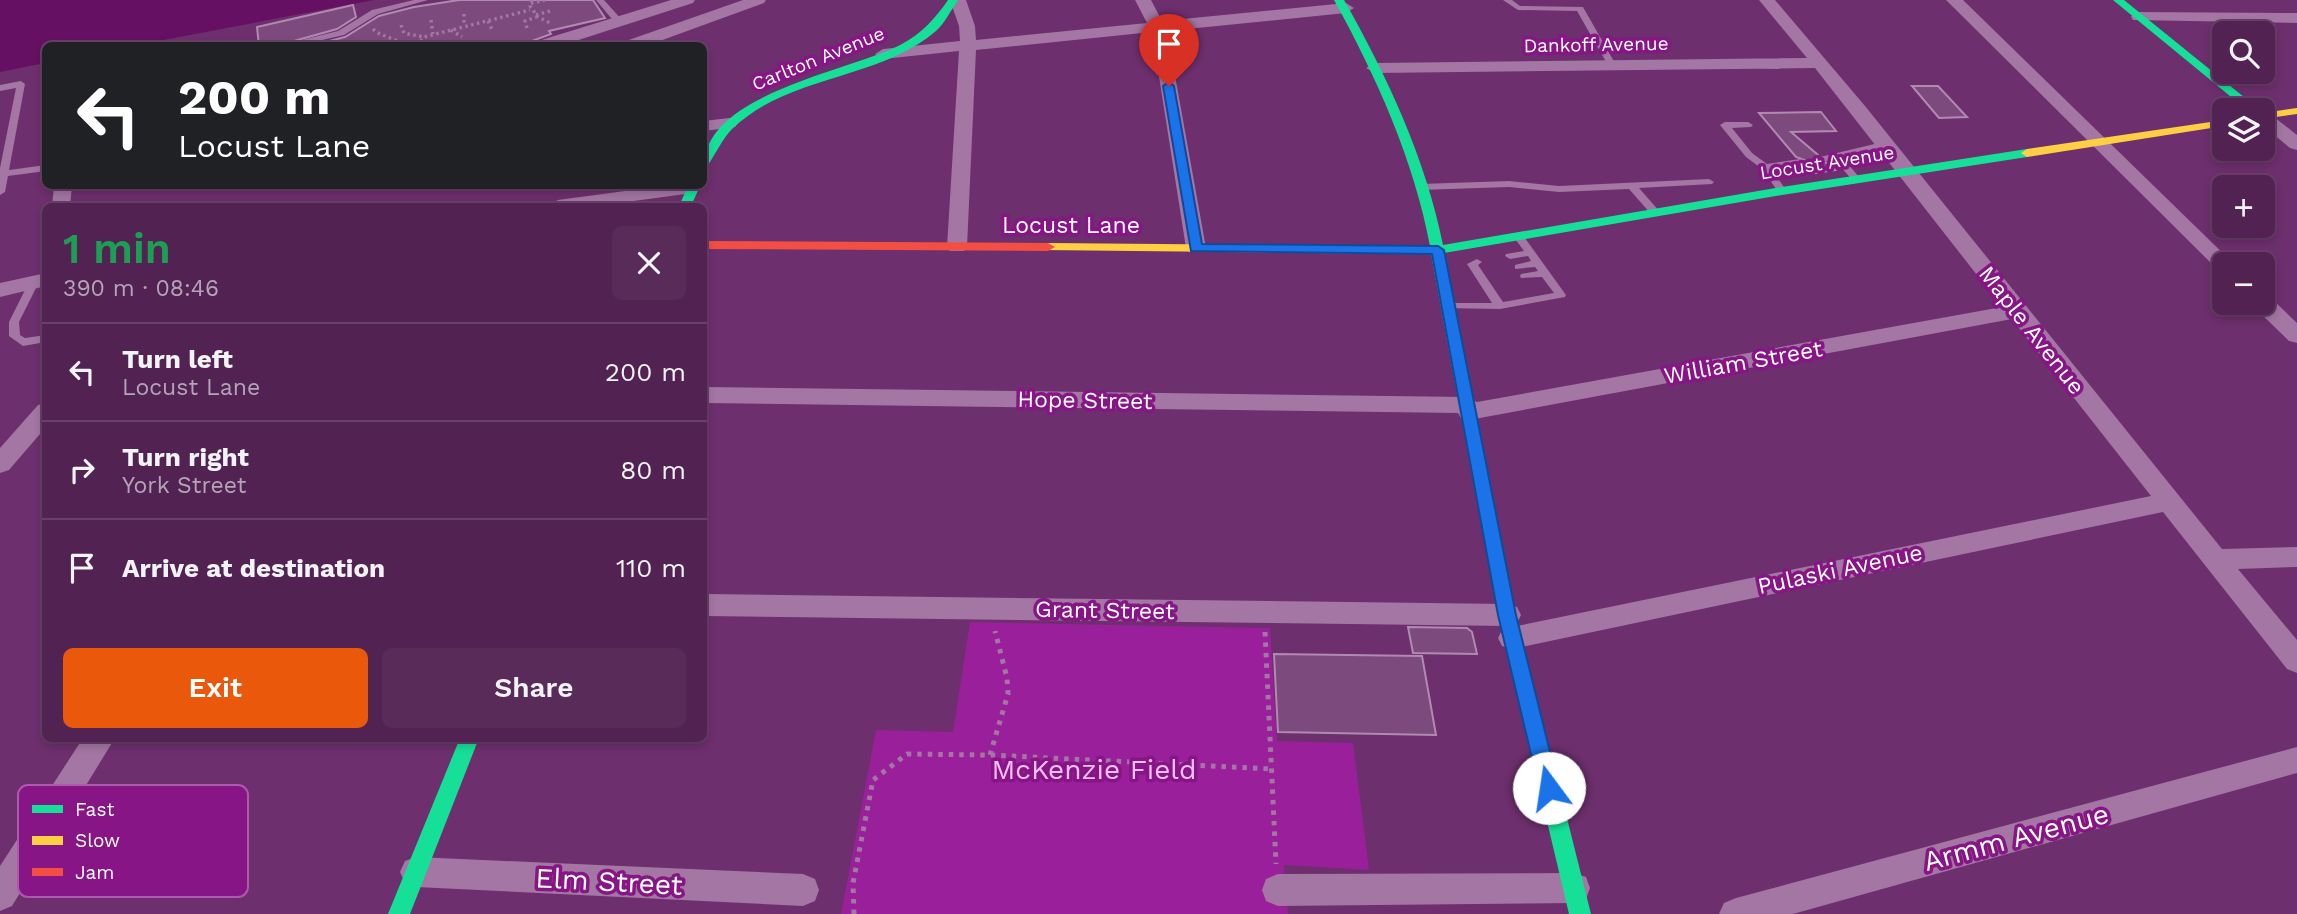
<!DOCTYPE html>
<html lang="en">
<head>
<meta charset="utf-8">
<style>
  :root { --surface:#522352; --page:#582b59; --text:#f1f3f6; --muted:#b5a4b8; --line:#684069; --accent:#ea580c }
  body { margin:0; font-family:"Work Sans",sans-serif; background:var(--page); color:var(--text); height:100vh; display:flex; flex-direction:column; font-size:26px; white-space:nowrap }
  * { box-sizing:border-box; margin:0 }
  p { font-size:23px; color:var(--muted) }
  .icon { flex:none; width:38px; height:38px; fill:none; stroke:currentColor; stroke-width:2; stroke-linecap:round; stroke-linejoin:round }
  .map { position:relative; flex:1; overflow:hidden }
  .side { position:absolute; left:42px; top:203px; width:665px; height:539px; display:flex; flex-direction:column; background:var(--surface); border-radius:10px; box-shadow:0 4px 10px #0003,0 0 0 2px var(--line) }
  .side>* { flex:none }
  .hud { position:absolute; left:42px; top:42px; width:665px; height:147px; border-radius:10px; box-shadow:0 4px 10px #0003,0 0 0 2px var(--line); background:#202124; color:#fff; overflow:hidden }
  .controls { position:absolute; left:2212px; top:21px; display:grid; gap:14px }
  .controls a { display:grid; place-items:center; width:63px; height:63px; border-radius:10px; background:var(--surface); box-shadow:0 4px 10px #0003,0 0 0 2px var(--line); font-size:35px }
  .pin { position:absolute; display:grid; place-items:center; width:60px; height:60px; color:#fff; margin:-72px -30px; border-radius:50% 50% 50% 0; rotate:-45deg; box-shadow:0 0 7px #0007 }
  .pin .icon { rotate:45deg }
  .me { position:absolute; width:77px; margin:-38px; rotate:346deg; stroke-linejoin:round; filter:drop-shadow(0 0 5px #0008) }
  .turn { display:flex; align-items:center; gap:24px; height:147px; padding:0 21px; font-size:32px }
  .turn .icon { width:91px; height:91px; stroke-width:2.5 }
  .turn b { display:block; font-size:49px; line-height:60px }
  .round { display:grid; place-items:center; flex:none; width:74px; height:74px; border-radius:10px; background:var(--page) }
  .head { display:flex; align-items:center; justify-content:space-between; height:119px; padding:0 21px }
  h1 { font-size:42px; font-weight:600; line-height:52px; color:#1e9e55 }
  .cta { display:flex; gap:14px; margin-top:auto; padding:14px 21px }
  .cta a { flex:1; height:80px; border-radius:10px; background:var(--accent); color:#fff; font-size:28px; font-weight:600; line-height:80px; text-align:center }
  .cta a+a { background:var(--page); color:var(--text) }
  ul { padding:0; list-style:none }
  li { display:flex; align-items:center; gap:21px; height:98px; padding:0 21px; border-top:2px solid var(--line) }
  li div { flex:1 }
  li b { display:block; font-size:26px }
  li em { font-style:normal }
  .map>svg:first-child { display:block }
</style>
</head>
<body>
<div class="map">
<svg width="2297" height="914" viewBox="0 0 2297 914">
  <rect width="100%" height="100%" fill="#6d2f6d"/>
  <!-- green -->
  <path fill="#9a1f9a" d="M970,622L1270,628L1277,741L1353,743L1369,870L1284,865L1288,914H841L876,730L953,732Z"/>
  <!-- water -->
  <path fill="#651063" d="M0,0H374L137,45L46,46L45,63L0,72Z"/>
  <!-- building -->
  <path fill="#7c4a7c" stroke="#b18ab1" stroke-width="2" d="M459,0H593L605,18L549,31L551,34L532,41L506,46H310L345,37L379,16L414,7Z
    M353,5L356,17L337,29L276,46H259L257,27Z
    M1912,86H1938L1967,117L1939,118Z
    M1821,112L1836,131L1791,132L1818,155L1817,161L1828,163L1835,170L1809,174L1803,166L1807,161L1796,157L1759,113Z
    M1408,627L1467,628L1472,632L1477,654L1413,653Z
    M1274,654L1422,656L1436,735L1278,732Z"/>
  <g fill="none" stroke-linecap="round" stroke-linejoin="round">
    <!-- path-far1 -->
    <path stroke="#a376a3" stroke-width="3.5" stroke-dasharray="2.5 3.5" stroke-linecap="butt" d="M532,0L530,6L538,17L552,24
      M531,3L545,0
      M464,14V26
      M536,15L550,11
      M431,20L433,34
      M488,21L493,32
      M401,25L404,33L424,37
      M527,28L525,21L536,17
      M373,29C381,37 394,37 405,46
      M451,30L462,37
      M418,44L430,46
      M417,46L424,37L530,10"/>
    <!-- path -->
    <path stroke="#a376a3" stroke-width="5" stroke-dasharray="4.5 6" stroke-linecap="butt" d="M1265,632L1276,864
      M990,755L1008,694L1007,678L995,631
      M854,914L853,883L873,780L907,754L990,755L1271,769"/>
    <!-- lane -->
    <path fill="#a376a3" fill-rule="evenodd" d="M414,0H428L378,14L344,35L296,46H278L338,31L372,10Z
      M596,0H604L622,20V24H616Z
      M1503,0H1512L1520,6L1583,7L1616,65L1609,67L1577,11L1518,10Z
      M21,81L25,84L9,170L46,165V171L8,176L5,192L0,195V168L16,88L0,91V85Z
      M1748,122L1753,125L1751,127L1732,128L1752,153L1767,164L1800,159L1805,162L1800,165L1771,169L1787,191L1785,193H1779L1762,169L1746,157L1720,125L1725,122Z
      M1887,141L1890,142V146L1842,157L1859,177V181H1853L1834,159L1823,162L1818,159L1820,157Z
      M1709,179L1714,182L1712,184L1639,188L1660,212L1655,215L1651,214L1629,189L1559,192L1509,187L1420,190L1415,187L1420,184L1509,181L1559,186Z
      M1518,233L1522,234L1566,295L1565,297L1500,309L1445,308L1444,306L1445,304L1449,303H1492L1467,264L1477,259L1482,262L1478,265L1503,302L1554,293L1542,277L1521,278L1520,276L1521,274L1538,271L1535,267L1515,269V265L1531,261L1528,256L1510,259L1505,256L1506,254L1524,251L1513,236Z
      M34,279L39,282L19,322L20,335L25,338L46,335V342L23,346L9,336V322L29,282Z"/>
    <!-- street -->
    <path fill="#a376a3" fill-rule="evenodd" d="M671,0H695L693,3L560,46H533L535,42Z
      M743,0H766L764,3L646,46H621L623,42Z
      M950,0H966L975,26L976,40L1147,23L1135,0H1151L1162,21L1346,3L1354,8L1346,13L1167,31L1206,248L1203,252H1189L1186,248L1152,32L976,50L967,247L964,251H950L947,247L959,51L883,59L875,54L883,49L960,41L959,26Z
      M1759,0H1775L1865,106L2222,549L2297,547V567L2238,569L2297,640V673L2287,669L2163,512L1512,649L1502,646L1498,638L1502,630L1512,627L2151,496L2012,319L1469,420L1461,418L1458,413L704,403V387L1467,397L1477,402L2002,307L1815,68L1375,73L1366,68L1375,63L1807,58Z
      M1946,0H1963L2234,264H2224V271L2217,269Z
      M2139,12L2297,13V23L2133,20L2131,17L2133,14Z
      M2263,112L2269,113L2297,135V150L2290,148L2263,126Z
      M729,118L735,119L738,123L735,127L704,131V121Z
      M54,186H72L70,206H52Z
      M662,186L703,187L693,193L596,206H548L558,200Z
      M46,273V286L0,297V283Z
      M2263,296L2271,298L2297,323V343L2289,341L2255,308L2252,303H2263Z
      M46,403V427L9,470L0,473V448L38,405Z
      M704,594L1507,604L1517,607L1521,615L1517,623L1507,626L704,616Z
      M83,738H115L12,906L0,911V866Z
      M2297,747V773L1793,914H1719L1724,903L1736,898Z
      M416,857L803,874L815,879L819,890L815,901L803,906L416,887L405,883L400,872L405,861Z
      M1574,873L1586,877L1590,888L1586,899L1574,903L1278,906L1266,901L1262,890L1266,879L1278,874Z"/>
    <!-- fast -->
    <path fill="#16e098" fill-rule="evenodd" d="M948,0H958C951,10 945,23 936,31C877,81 789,74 732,129C723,138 716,153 708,165L704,166C704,93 852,71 902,44C922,33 935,19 948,0Z
      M1334,0H1344C1387,76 1426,159 1443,245L1782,187L2027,149L2033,153L2027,157L1782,195L1444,253L1516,615L1591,914H1569L1498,615L1431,254H1404L1397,250L1404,246H1430C1414,160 1376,76 1334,0Z
      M2113,0H2124L2260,110H2247Z
      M688,186H700L691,206H679Z
      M460,738H479L410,914H388Z"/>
    <!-- slow -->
    <path fill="#ffcf43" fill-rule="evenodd" d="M2297,108V114L2263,119V113Z
      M2224,120V126L2027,157L2021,153L2027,149Z
      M1048,243L1404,246L1411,250L1404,254L1043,250V244Z"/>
    <!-- jam -->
    <path fill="#f24e42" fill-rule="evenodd" d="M704,241L1048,243L1055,247L1048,251L704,249Z"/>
  </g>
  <!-- route -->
  <path fill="#1a73e8" stroke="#114b97" stroke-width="2" d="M1169,82L1174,86L1202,244L1438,246L1444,250L1516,615L1559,788L1557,795L1549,797L1542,795L1539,788L1498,615L1432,254L1191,251L1163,86Z"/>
  <g text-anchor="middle" stroke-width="7" stroke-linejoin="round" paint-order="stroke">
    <!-- far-street labels -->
    <g font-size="19" fill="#fff" stroke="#871586">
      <text transform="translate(1596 44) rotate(-1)" y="7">Dankoff Avenue</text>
      <text transform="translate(818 58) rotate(-22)" y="7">Carlton Avenue</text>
      <text transform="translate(1827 162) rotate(-9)" y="7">Locust Avenue</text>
    </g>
    <!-- street labels -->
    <g font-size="23" fill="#fff" stroke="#871586">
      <text x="1071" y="233">Locust Lane</text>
      <text transform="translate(2032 330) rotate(52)" y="8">Maple Avenue</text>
      <text transform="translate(1743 362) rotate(-10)" y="8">William Street</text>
      <text transform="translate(1085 400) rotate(1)" y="8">Hope Street</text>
      <text transform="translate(1840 569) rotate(-12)" y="8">Pulaski Avenue</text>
      <text transform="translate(1105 610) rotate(1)" y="8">Grant Street</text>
    </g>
    <!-- near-park labels -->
    <g font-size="28" fill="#fbc1fb" stroke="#871586">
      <text x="1094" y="779">McKenzie Field</text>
    </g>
    <!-- near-street labels -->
    <g font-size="28" fill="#fff" stroke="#871586">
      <text transform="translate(2016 837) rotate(-15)" y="10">Armm Avenue</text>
      <text transform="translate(609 881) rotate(3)" y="10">Elm Street</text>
    </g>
  </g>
  <!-- legend -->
  <rect x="18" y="785" width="230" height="112" rx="10" fill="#871586" stroke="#ab5baa" stroke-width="2"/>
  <rect x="32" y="805" width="31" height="8" fill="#16e098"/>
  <rect x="32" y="836" width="31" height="9" fill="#ffcf43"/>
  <rect x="32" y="868" width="31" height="8" fill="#f24e42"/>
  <g font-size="19" fill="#fff">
    <text x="75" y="816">Fast</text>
    <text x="75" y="847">Slow</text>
    <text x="75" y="879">Jam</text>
  </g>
</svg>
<div class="controls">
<a><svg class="icon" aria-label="search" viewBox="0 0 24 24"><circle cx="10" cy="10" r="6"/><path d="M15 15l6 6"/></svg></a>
<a><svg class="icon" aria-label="layers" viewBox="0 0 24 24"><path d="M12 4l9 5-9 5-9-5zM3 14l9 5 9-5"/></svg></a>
<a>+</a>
<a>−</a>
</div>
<div class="pin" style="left:1169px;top:86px;background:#d93025"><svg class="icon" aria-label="arrive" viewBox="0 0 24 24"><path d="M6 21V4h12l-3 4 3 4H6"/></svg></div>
<svg class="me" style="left:1549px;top:788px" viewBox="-20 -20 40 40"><circle r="19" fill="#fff"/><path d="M0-13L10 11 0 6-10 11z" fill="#1a73e8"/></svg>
<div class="hud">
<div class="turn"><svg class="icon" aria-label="left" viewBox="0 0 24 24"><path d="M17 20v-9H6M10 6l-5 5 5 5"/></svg><div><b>200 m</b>Locust Lane</div></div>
</div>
<section class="side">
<div class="head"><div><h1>1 min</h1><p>390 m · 08:46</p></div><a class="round"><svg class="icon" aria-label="close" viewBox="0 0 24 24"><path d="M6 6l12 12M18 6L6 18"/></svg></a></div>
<ul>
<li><svg class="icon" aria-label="left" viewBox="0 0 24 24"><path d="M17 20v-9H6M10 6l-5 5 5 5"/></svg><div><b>Turn left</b><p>Locust Lane</p></div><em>200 m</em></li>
<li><svg class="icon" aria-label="right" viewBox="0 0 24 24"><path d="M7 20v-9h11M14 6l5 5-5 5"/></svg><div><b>Turn right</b><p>York Street</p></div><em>80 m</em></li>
<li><svg class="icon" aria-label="arrive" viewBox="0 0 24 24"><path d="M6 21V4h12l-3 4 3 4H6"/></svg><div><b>Arrive at destination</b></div><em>110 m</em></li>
</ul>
<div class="cta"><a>Exit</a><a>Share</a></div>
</section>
</div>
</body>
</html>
